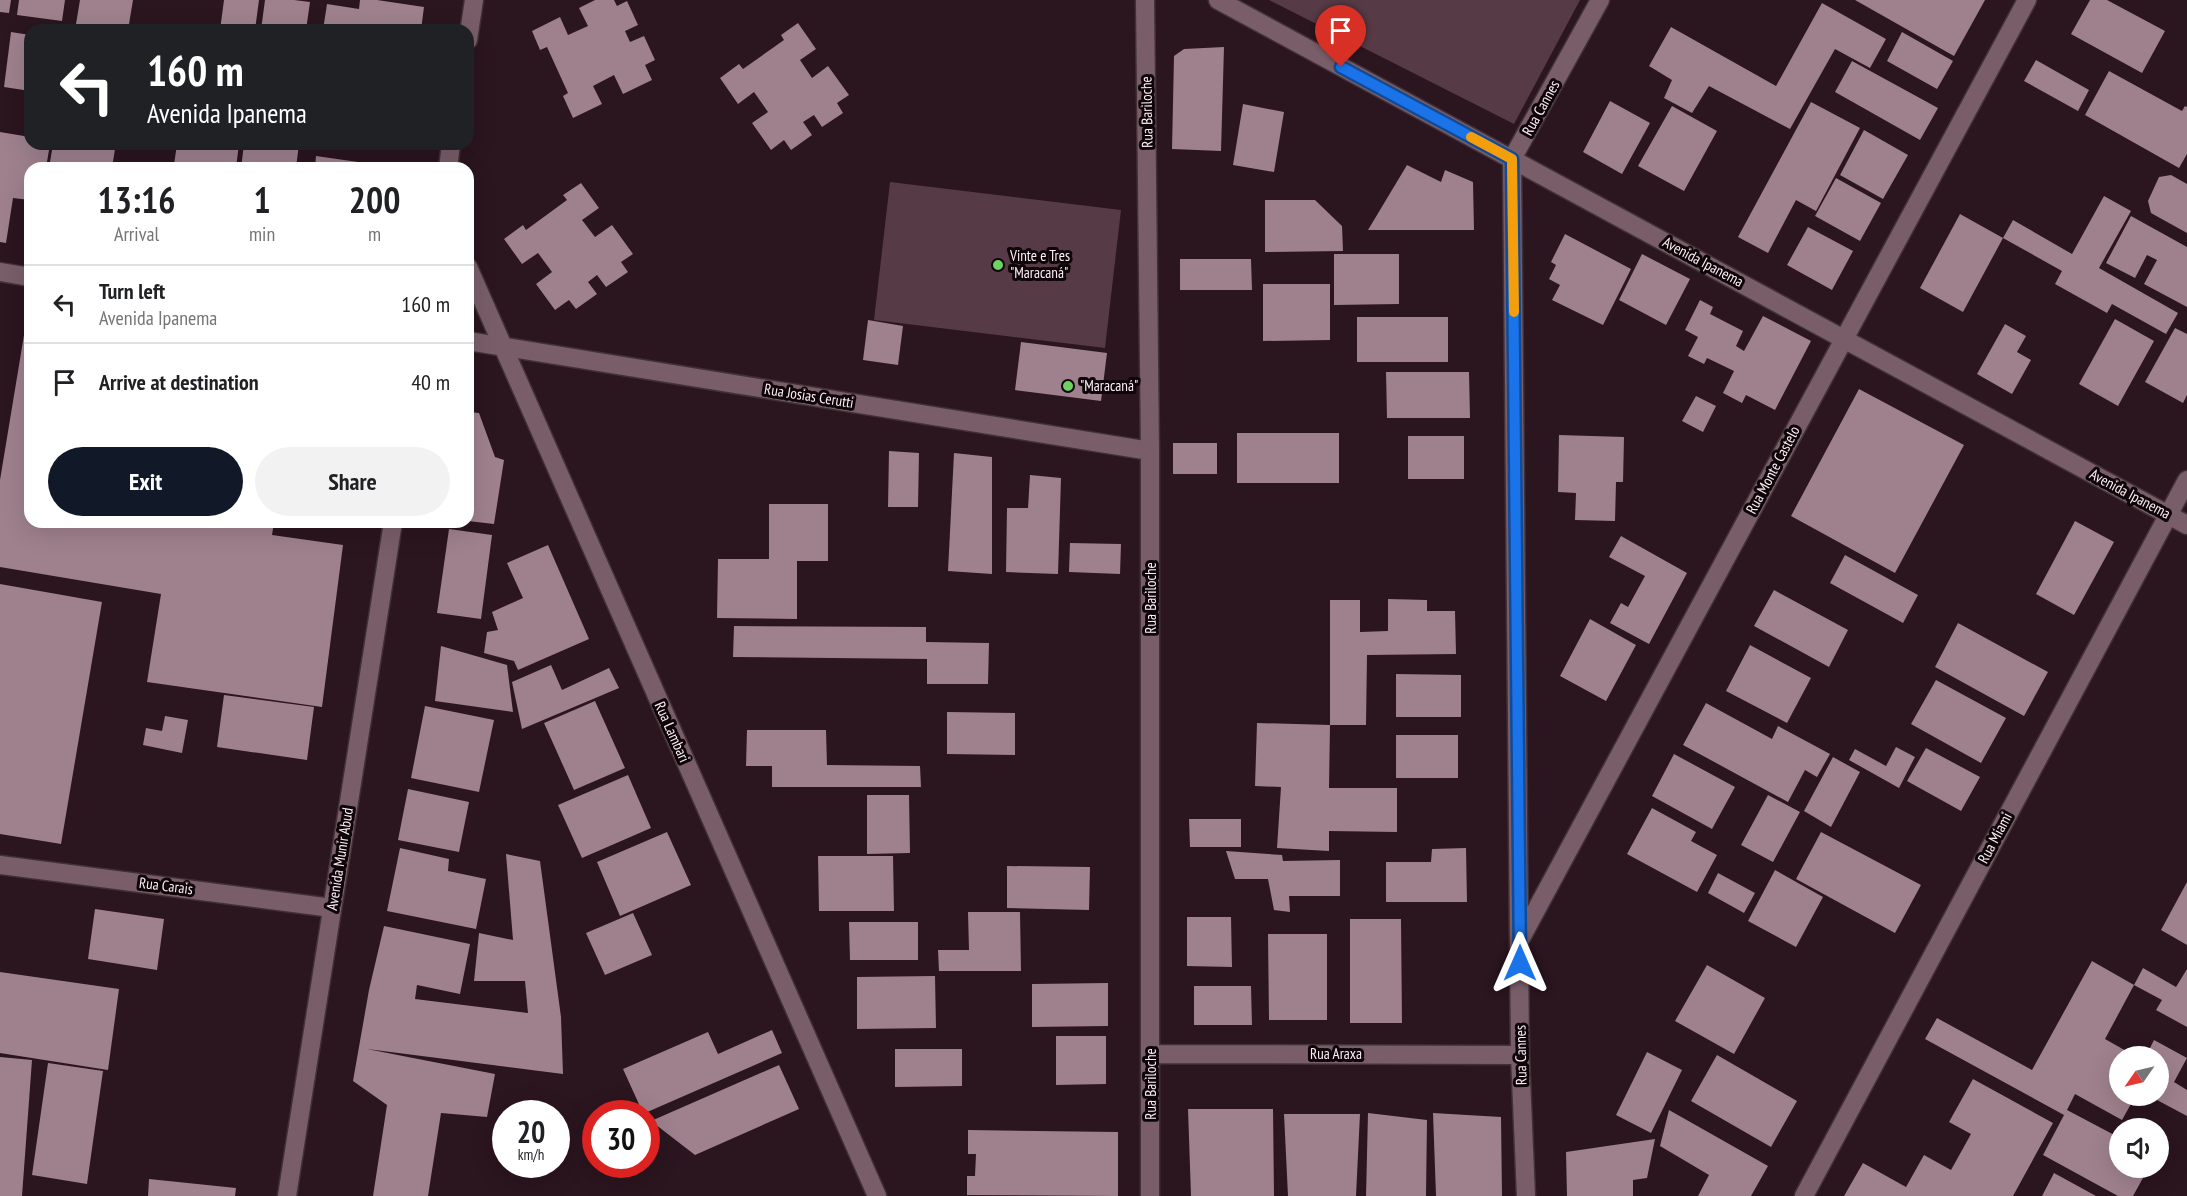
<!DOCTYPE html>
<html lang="en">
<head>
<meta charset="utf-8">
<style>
  :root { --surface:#fff; --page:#f2f2f2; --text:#202124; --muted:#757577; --line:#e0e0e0; --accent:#111827 }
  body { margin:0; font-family:"PT Sans Narrow",sans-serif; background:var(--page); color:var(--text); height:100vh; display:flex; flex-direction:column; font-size:22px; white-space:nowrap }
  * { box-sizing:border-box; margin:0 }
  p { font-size:20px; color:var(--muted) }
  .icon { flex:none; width:33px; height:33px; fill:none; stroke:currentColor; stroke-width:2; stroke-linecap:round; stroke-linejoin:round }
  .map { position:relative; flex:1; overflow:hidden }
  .details { position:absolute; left:24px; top:162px; width:450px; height:366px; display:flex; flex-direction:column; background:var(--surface); border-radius:18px; box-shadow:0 6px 24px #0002 }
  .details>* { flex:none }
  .hud { position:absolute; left:24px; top:24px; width:450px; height:126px; border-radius:18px; box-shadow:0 6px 24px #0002; background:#202124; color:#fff; overflow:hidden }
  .needle { width:39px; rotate:236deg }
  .tools { position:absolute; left:2109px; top:1046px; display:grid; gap:12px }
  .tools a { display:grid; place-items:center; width:60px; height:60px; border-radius:50%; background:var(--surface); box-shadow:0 6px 24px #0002; font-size:30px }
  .speed { position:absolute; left:492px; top:1100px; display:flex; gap:12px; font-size:30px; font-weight:700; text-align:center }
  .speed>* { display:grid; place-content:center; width:78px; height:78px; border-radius:50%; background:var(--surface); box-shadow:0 6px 24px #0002; line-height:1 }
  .speed small { font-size:15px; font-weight:400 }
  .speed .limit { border:9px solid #d22; background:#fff; color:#111 }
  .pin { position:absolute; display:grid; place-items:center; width:51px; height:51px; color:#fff; margin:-62px -26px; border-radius:50% 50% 50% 0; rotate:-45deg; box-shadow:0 0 6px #0007 }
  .pin .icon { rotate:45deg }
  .me { position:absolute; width:66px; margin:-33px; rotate:0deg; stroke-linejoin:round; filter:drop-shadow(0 0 4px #0008) }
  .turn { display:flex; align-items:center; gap:21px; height:126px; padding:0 24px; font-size:27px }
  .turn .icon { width:78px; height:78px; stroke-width:2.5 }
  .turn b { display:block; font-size:42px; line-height:51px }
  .eta { display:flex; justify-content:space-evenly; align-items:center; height:102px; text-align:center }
  .eta b { font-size:36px; font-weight:800; line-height:42px }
  .action { display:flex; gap:12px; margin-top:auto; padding:12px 24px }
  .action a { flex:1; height:69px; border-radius:36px; background:var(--accent); color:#fff; font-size:24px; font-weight:800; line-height:69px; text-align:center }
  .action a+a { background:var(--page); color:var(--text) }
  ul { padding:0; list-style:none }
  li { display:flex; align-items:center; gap:18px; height:78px; padding:0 24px; border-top:2px solid var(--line) }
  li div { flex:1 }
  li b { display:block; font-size:22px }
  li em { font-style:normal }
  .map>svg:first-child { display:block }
</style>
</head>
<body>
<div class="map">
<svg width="2187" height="1196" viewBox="0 0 2187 1196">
  <rect width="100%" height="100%" fill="#2b151f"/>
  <!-- green -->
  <path fill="#563a46" d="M1269,0H1580L1514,124Z
    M890,182L1121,210L1105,348L874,320Z"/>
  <!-- building -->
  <path fill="#9e818d" d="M0,0H11L9,13L0,12Z
    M19,0H65L62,21L17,15Z
    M80,0H133L128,30H75Z
    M224,0H259L255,30H220Z
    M265,0H294L310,2L306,30H261Z
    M360,0H377L424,7L421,30H323L327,4L359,9Z
    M595,0H614L617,6L627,1L638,25L625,31L630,42L644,36L655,60L645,65L652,80L623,94L614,75L593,86L602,104L573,118L563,96L568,93L547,47L540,50L532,31L560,17L568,35L588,26L579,8Z
    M1855,0H1985L1954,56Z
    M2090,0H2107L2165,31L2142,73L2071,34Z
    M1822,3L1886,39L1870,68L1835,49L1790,129L1709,86L1692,113L1664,98L1672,80L1649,66L1671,27L1776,86Z
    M798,23L816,49L800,60L812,78L828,66L849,95L837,103L843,113L822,127L814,115L803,122L812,135L791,150L784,140L771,150L752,123L768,112L754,92L738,104L720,78L739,64L743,69L784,40L781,35Z
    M11,32L30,35V91L4,87Z
    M1902,32L1953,61L1937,89L1887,61Z
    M1224,47L1221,151L1172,149L1174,56L1184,49Z
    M2036,60L2089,90L2078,111L2024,81Z
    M1852,61L1938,108L1920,140L1835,92Z
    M2109,71L2182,111L2185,106L2187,107V154L2179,168L2085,115Z
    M1610,101L1650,123L1622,174L1583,152Z
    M1811,102L1860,128L1816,211L1796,200L1768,253L1738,237Z
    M1243,104L1284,112L1274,172L1233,165Z
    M1672,106L1717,131L1684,191L1638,166Z
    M1864,130L1908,155L1883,199L1840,175Z
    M0,132L30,137V144H50L46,168H30V200L13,198L6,243L0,242Z
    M53,144H103V147L115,149L112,168H49Z
    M177,144H239L236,168H194L174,165Z
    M244,144H299L296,168H241Z
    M316,156L393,167V168H315Z
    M1407,165L1441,182L1445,170L1473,182L1474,230H1368Z
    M2171,175L2187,184V233L2151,213L2148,201L2159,177Z
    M1836,178L1881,203L1860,241L1815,216Z
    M581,183L599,208L582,220L595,237L612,225L633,254L621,262L628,272L606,287L597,275L588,282L597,294L576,309L569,300L555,310L536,284L552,272L538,253L522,264L504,239L523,225L526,230L567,200L563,195Z
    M2104,196L2131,211L2099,268L2178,313L2166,334L2112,304L2107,313L2055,284L2062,271L2003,238L2013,220L2072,254Z
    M1265,200H1315L1342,226L1343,251L1265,252Z
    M1960,214L2003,238L1963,312L1920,288Z
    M2131,216L2187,247V307L2144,284L2157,260L2147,255L2135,278L2106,263Z
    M1808,227L1853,251L1832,290L1787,265Z
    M1565,234L1631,269L1603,325L1552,300L1560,285L1549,279L1556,265L1551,262Z
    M1334,254H1399V304L1334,305Z
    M1642,254L1690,279L1666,325L1619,300Z
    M1180,259H1251L1252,290H1180Z
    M1263,284H1330V340L1263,341Z
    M1700,300L1713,307L1710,314L1743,331L1736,346L1744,351L1763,316L1811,341L1775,410L1746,395L1742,403L1723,393L1734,371L1707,358L1704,364L1688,356L1698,337L1685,330Z
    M1357,317H1448V362H1357Z
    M2115,319L2154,341L2118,406L2079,384Z
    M868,320L903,326L898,365L863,360Z
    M2005,324L2026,336L2017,352L2031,360L2012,394L1977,374Z
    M2175,328L2187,334V395L2183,403L2145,382Z
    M25,329H30V522H274L272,535L343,545L322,707L147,682L161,594L0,567V480Z
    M1021,342L1107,353L1101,401L1015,390Z
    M1386,372H1469L1470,418H1387Z
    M1859,389L1964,445L1895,573L1791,516Z
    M1696,396L1716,406L1703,432L1682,421Z
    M468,412L479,413L495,457L504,460L494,524L468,521Z
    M1237,433H1339V483H1237Z
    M1559,435L1624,437L1623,482H1616L1615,521L1575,520L1576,493L1558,492Z
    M1408,436H1464V479H1408Z
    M1173,443H1217V474H1173Z
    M889,451L919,453L918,507H888Z
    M954,453L992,457V574L948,571Z
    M1030,475L1061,478L1058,574L1006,572L1007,508H1028Z
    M769,504H828V561H797V619L717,618L718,559H769Z
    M2075,521L2114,542L2074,615L2036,594Z
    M449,529L492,535L481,619L437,613Z
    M1621,536L1687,573L1649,644L1610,623L1621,603L1628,607L1645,576L1609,557Z
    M1070,543L1121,544L1120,574L1069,572Z
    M548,545L589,639L518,670L514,661L484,653L487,632L498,630L492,612L523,598L507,563Z
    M1845,555L1918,595L1903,623L1830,583Z
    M0,584L102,602L61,844L0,834Z
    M1774,590L1848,630L1829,667L1754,626Z
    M1388,599L1427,600V611H1455L1456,654L1367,655L1366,725H1330L1329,788H1397V832L1329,831V851L1277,848L1281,787L1255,786L1257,723L1330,725V600H1360V632L1388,631Z
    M1590,619L1636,645L1606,701L1560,676Z
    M1958,623L2048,672L2024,716L1935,667Z
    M734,626L926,627V642L989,643L988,684H927V659L733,657Z
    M1750,645L1811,678L1787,723L1726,691Z
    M441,646L507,665L513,712L435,701Z
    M551,665L562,690L609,668L619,688L522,729L512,682Z
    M1396,674L1461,675V717H1396Z
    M1936,680L2006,718L1981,763L1911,724Z
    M224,695L314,707L307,760L217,747Z
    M595,701L625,768L574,790L544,723Z
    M1706,703L1772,739L1778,726L1830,754L1817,777L1805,770L1788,802L1683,745Z
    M425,706L494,720L479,792L411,778Z
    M947,712L1015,713V755L947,754Z
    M165,716L188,720L182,753L143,745L146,728L162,731Z
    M747,730H826L827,765L920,766L921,787H772V766H746Z
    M1396,735H1458V778H1396Z
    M1896,747L1915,757L1899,788L1849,760L1855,749L1886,766Z
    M1926,748L1980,777L1961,811L1907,781Z
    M1674,754L1735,787L1712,829L1652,796Z
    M1833,757L1860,772L1831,827L1804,811Z
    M628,775L651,828L582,858L558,805Z
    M408,789L469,802L459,852L398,840Z
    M867,795H909L910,853L867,854Z
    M1768,795L1800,812L1773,862L1741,845Z
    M1652,808L1696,832L1691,841L1717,855L1697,892L1627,854Z
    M1189,819H1241V847H1190Z
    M667,832L691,885L620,916L597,862Z
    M1821,832L1921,885L1895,933L1796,879Z
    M400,848L449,859L448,871L486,879L476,929L387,911Z
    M1466,848L1467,902H1386V862H1431L1432,849Z
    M1226,851L1282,855L1283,861L1340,860V896H1289L1290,912L1274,910L1268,879H1235Z
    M506,854L540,861L561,1017L563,1074L367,1049L495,1074L487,1117L441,1113L428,1196H373L387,1105L353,1081L369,990L384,926L470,944L460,994L417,985L415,999L528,1013L525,981H474L479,933L513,940Z
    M818,856H893L894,911H819Z
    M1007,866L1090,867L1089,910L1007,908Z
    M1775,870L1823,897L1796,947L1748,921Z
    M1718,873L1755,893L1744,913L1708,893Z
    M2187,882V945L2161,930Z
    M95,909L164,919L157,970L88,959Z
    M968,912H1020L1021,971H939L938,950H969Z
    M633,913L652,955L605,975L586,933Z
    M1187,917H1231L1232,967L1187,966Z
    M1350,919H1401L1402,1023H1350Z
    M849,922H918V960H850Z
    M1268,934H1327V1020H1269Z
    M2092,961L2134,985L2105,1039L2135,1056H2120V1095H2136L2122,1120L2075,1094L2067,1110L2120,1138V1167H2149L2133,1196H2118L2043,1155L2064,1115L1925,1039L1937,1018L2032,1070Z
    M1707,965L1765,998L1734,1054L1675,1021Z
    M2143,968L2176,987L2187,969V1027L2156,1010L2162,1000L2134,985Z
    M0,972L119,989L108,1070L0,1053Z
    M935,976L936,1028L857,1029V977Z
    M1108,983V1026L1032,1027V984Z
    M1194,986H1251L1252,1025H1194Z
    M772,1030L782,1053L645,1113H643L623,1069L708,1032L718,1054Z
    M1056,1036H1106V1084L1056,1085Z
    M2154,1040L2187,1058L2174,1082L2187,1090V1116L2157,1100L2167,1082L2158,1078V1056H2146Z
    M895,1049H962V1086L895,1087Z
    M1647,1052L1682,1070L1651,1133L1616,1115Z
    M1717,1055L1797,1101L1771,1147L1691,1101Z
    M0,1057L32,1060L22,1196H0Z
    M48,1063L103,1071L87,1184L32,1175Z
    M779,1065L799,1109L695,1155L651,1121Z
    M1973,1079L2053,1123L2013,1196H1844L1863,1163L1906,1187L1924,1155L1951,1170L1971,1134L1949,1122Z
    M1188,1109H1273L1274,1196H1191Z
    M1669,1110L1768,1166L1751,1196H1698L1709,1175L1660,1146Z
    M1368,1113L1427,1120L1426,1196H1366Z
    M1433,1113L1501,1117L1502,1196H1436Z
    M1284,1114H1360L1356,1196H1288Z
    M968,1130L1118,1132V1196L967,1195V1176H975L976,1154H968Z
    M1655,1139L1647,1178L1633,1180V1196H1567L1566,1152Z
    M2054,1173L2096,1196H2042Z
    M149,1179L236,1188L235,1196H148Z"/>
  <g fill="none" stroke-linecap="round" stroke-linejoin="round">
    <!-- street casing -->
    <g stroke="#413137" stroke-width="21">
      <path id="street" d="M1145,0L1150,451V1196
        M1218,0L2187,525
        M0,272L30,277
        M468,341L1150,451
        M0,865L332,908
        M1521,938L2027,0
        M1152,1054L1520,1055
        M1526,1196L1520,1055L1512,159L1600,0
        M1804,1196L2187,480"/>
    </g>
    <!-- secondary casing -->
    <g stroke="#413137" stroke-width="21">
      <path id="secondary" d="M468,40L474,0
        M448,168L451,144
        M468,267L877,1196
        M287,1196L393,522"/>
    </g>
    <!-- street -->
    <use href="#street" stroke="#795e69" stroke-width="18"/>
    <!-- secondary -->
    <use href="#secondary" stroke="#795e69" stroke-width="18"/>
  </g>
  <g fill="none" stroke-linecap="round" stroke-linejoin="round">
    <!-- route casing -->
    <g stroke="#114b97" stroke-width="15">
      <path id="route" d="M1341,67L1512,159L1520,963"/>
    </g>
    <!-- route -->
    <use href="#route" stroke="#1a73e8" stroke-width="10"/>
    <!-- slow -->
    <path stroke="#f59e0b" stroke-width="10" d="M1471,137L1512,159L1514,312"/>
  </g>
  <!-- markers -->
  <g fill="#6cd362" stroke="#0d0508" stroke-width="2">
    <circle cx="998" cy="265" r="6"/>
    <circle cx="1068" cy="386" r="6"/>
  </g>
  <g text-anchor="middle" stroke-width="6" stroke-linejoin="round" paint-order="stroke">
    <!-- street labels -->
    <g font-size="15" fill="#feeef4" stroke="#0d0508">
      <text transform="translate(1541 108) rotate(-61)" y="5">Rua Cannes</text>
      <text transform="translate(1147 112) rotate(-91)" y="5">Rua Bariloche</text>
      <text transform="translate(1703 262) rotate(28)" y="5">Avenida Ipanema</text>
      <text transform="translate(809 396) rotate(9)" y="5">Rua Josias Cerutti</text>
      <text transform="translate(1773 470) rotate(-62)" y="5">Rua Monte Castelo</text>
      <text transform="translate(2130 494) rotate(28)" y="5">Avenida Ipanema</text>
      <text transform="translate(1151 598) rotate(-90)" y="5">Rua Bariloche</text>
      <text transform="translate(672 732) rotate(66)" y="5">Rua Lambari</text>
      <text transform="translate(1995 838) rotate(-62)" y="5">Rua Miami</text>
      <text transform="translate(340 859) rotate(-81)" y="5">Avenida Munir Abud</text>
      <text transform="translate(166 886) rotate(7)" y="5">Rua Carais</text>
      <text x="1336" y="1059">Rua Araxa</text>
      <text transform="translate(1521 1055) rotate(-91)" y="5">Rua Cannes</text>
      <text transform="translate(1151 1084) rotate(-90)" y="5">Rua Bariloche</text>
    </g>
    <!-- poi labels -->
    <g font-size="15" fill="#feeef4" stroke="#0d0508" text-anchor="start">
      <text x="1010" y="261">Vinte e Tres<tspan x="1010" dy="17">"Maracaná"</tspan></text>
      <text x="1080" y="391">"Maracaná"</text>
    </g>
  </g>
</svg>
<div class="tools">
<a><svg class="needle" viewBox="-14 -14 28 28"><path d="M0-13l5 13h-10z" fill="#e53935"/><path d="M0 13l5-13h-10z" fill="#757577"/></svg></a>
<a><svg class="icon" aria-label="sound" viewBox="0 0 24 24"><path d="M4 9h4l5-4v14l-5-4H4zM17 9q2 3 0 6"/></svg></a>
</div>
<div class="speed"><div>20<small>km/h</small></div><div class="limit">30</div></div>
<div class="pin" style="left:1341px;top:67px;background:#d93025"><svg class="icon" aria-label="arrive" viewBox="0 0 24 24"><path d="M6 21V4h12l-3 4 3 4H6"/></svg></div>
<svg class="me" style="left:1520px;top:963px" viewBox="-20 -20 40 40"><path d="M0-17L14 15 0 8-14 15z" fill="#1a73e8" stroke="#fff" stroke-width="4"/></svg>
<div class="hud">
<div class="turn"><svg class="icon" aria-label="left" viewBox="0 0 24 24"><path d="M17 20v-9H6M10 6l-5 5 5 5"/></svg><div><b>160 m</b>Avenida Ipanema</div></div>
</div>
<section class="details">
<div class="eta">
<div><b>13:16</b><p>Arrival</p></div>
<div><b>1</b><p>min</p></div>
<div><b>200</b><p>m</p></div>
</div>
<ul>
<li><svg class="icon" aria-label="left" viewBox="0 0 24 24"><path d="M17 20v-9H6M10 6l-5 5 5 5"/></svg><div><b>Turn left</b><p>Avenida Ipanema</p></div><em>160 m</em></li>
<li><svg class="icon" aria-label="arrive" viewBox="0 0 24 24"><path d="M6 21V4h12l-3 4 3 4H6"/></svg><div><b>Arrive at destination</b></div><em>40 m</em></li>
</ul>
<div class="action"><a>Exit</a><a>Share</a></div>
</section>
</div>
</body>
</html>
